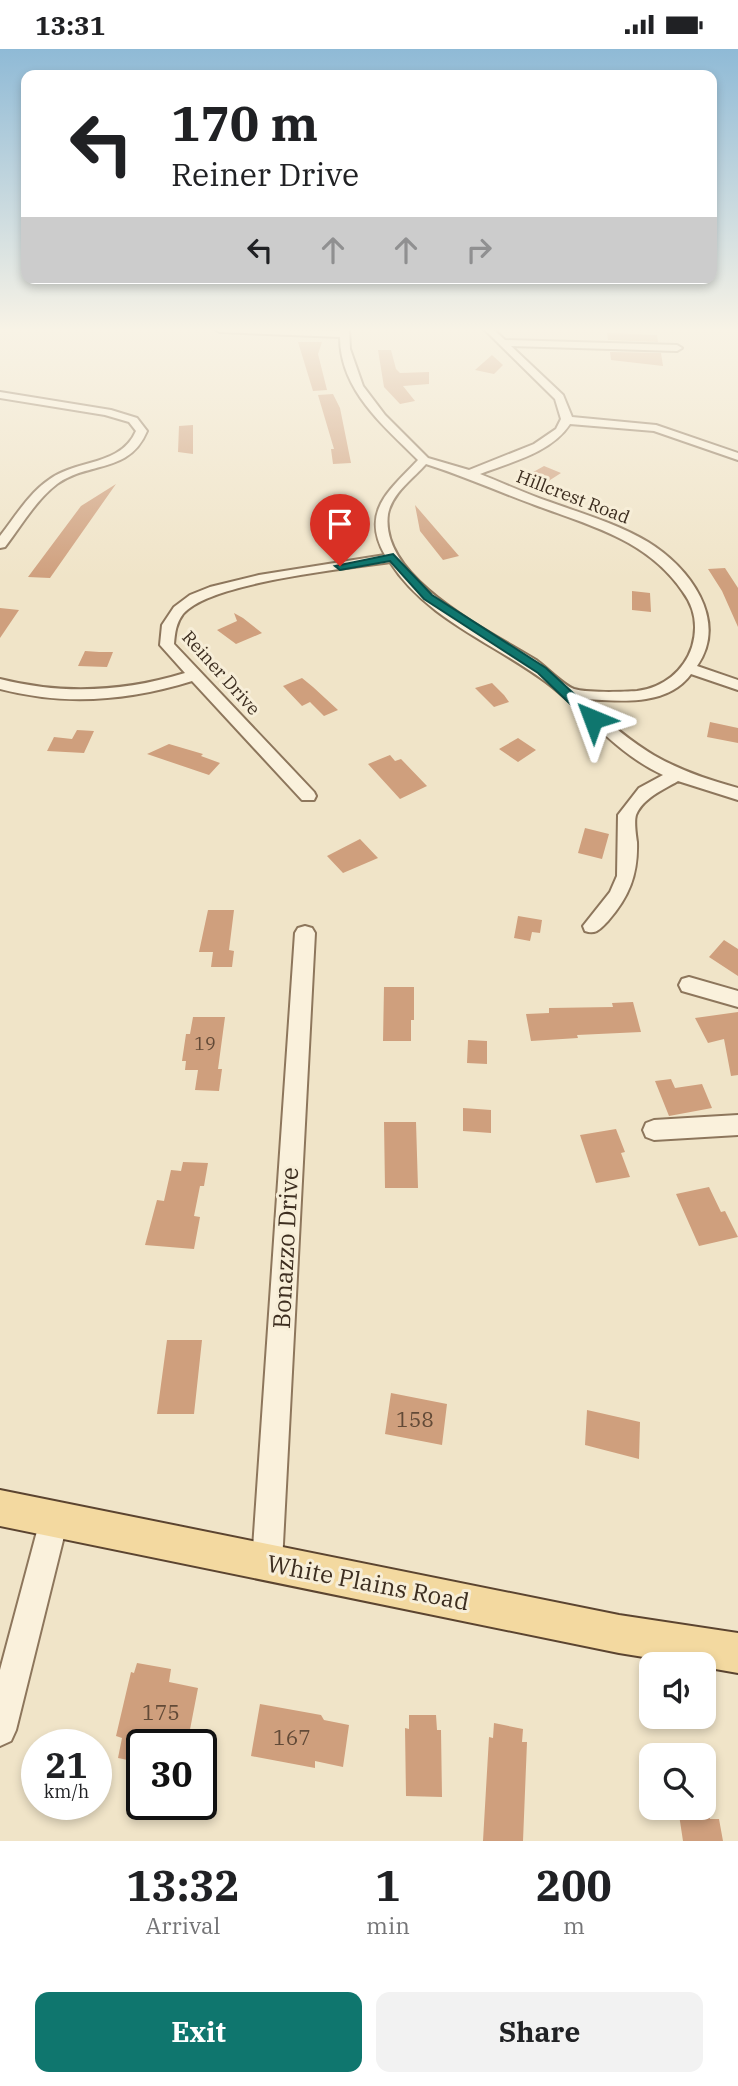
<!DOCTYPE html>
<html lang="en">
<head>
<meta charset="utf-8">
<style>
  :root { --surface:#fff; --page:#f2f2f2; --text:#202124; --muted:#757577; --accent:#0f766e }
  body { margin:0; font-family:"IBM Plex Serif",serif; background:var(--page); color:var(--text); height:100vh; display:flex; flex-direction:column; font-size:26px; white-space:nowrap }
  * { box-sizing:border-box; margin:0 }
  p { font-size:23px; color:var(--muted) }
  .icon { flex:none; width:38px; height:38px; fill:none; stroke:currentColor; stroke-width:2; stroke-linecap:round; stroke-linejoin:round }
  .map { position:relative; height:1792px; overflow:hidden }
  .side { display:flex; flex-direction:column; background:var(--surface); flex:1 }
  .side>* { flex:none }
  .top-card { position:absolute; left:21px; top:21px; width:696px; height:214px; border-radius:14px; box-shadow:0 4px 10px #0003; background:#fff; color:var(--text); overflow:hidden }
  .tools { position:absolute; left:639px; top:1603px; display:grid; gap:14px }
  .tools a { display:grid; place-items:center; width:77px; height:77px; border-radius:14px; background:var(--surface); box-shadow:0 4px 10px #0003; font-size:35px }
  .speed { position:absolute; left:21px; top:1680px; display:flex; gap:14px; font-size:35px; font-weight:700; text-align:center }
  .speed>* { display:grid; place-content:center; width:91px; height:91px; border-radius:50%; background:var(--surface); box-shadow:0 4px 10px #0003; line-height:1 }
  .speed small { font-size:18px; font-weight:400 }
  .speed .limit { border:4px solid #111; border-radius:10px; background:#fff; color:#111 }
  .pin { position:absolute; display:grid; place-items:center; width:60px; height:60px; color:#fff; margin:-72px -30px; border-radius:50% 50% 50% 0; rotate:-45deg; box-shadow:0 0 7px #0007 }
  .pin .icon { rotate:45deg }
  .me { position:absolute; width:77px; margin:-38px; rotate:316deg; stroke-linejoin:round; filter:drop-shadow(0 0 5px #0008) }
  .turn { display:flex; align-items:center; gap:24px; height:147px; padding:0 35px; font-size:32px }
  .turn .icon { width:91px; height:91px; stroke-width:2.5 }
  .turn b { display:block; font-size:49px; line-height:60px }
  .lanes { display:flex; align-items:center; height:66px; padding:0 35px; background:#0003; justify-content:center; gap:35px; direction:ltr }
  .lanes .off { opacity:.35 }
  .eta { display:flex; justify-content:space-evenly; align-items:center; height:119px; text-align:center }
  .eta b { font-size:42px; font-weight:700; line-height:49px }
  .cta { display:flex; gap:14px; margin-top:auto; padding:14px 35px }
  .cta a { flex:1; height:80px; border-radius:14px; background:var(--accent); color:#fff; font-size:28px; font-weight:700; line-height:80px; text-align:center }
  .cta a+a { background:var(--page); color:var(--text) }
  .status { display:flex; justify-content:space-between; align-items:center; height:49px; padding:0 35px; background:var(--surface); direction:ltr }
  .status svg { height:19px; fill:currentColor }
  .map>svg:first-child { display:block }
</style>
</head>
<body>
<div class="status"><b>13:31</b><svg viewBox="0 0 49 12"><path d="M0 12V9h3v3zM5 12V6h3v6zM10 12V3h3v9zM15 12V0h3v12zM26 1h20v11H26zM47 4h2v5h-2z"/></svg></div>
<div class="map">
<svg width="738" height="1792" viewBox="0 0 738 1792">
  <rect width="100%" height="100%" fill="#f0e4c8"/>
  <!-- building -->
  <path fill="#cf9f7d" d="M607,284L657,286L658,293L608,291Z
    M298,293H322L318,305L327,341L313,342Z
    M378,301H391L396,320L400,324L429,323V335L403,337L415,352L400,355L384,338Z
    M610,303L661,304L663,317L611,311Z
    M492,306L503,316L494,325L475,321Z
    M333,345L340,359L351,414L333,415L331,400H334L318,346Z
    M193,376V405L178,403L179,377Z
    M544,417L561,424L547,433L528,426Z
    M116,435L50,529L28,528L81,457Z
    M415,456L459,507L443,511L420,482Z
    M725,519L738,539V578L722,542L708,520Z
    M632,542L650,544L651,563L632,561Z
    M0,559L19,561L0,589Z
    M234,564L243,569L262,584L236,595L217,581L237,572Z
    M85,602L99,603H113L107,618L78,617Z
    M302,629L313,638L338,661L324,667L310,653L302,657L283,637Z
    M492,634L504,646L509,653L494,658L475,639Z
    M710,673L738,679V694L707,688Z
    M77,681L94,682L84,704L47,702L54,688L72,690Z
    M518,689L536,701L518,713L499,700Z
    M169,695L203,705L201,707L220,714L209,726L147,705Z
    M390,706L395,712L401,710L427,737L400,750L368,715Z
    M585,779L609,785L602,810L578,804Z
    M360,790L378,809L343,824L327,807Z
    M208,861H234L229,901L234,902L232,918H211L213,903H199Z
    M518,867L542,871L540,884L532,883L530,892L514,889Z
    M724,891L738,900V927L709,908Z
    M384,938H414V971H411V992H383Z
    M633,953L641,983L577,986L578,989L531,992L526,965L549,964V959L613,958L612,954Z
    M738,963V1026L731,1027L724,990L708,994L695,969Z
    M193,968H225L218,1020H222L219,1042L195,1041L198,1021H185L186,1012H182L186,985H190Z
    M468,991L487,992V1015L467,1014Z
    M671,1030L675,1039L702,1035L712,1059L669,1067L655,1032Z
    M463,1059L491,1061V1084L463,1082Z
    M384,1073H416L418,1139H385Z
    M616,1080L625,1103L621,1104L630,1128L596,1134L580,1086Z
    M183,1113L208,1114L204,1137H200L194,1167L200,1168L194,1200L145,1196L157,1151L164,1152L171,1121L181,1122Z
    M709,1138L721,1163L725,1162L738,1188L699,1197L676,1145Z
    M167,1291H202L194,1365H157Z
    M391,1344L447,1355L442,1396L385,1385Z
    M587,1361L640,1373L639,1410L585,1396Z
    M137,1614L171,1620L169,1633L198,1639L187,1696H142V1714L118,1709L122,1689L116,1687L131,1623L134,1624Z
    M260,1655L321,1666L324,1671L349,1676L343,1718L315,1712V1719L251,1707Z
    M409,1666H436L437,1681H441L442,1748L406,1747L405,1679L409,1680Z
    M494,1674L523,1680L522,1693H527L523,1792H483L489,1688L493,1689Z
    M678,1759H707L710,1770H719L723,1792H683Z"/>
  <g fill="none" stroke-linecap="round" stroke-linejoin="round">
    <!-- minor casing -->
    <g stroke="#8d765c" stroke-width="4">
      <path id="minor" d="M215,280L340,282L341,280H349L350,300L363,337L385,366L428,409L469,421L534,395L556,380L561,370L555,350L484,280H493L505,291L677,296L682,299L677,302L511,297L563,346L572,368L656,376L738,404V411L654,382L570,375C551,404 511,413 480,425C503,434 526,445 550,453C583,465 618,475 648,493C689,518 729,571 697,617L738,631V641L691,625C667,658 619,652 584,650C635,700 668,720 738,739V751L678,732C663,741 643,749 636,766C634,773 636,786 637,793C638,826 629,848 608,872C600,880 596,886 585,882L583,877L610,843L617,827L618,766L639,739L663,726C615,704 587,664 546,633C494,594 426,570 390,513C346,520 210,533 183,565C176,574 175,584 174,595L314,743L316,747L314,751H302L192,632C128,652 65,657 0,640V630C63,646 123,643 185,624L160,596L162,576L174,558L190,546L210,538L259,526L385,506C360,462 390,441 418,411C383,376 340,341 340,288L220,283ZM426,415C464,427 499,443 535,456C591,477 648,491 683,543C695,559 698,578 692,598C684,622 663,639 637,642C622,643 588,644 574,640C563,636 546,618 536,611C491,583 379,530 388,465C392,444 413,430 426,415Z
        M0,343L111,361L137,369L147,382C129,425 89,412 57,435C36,451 21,477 5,498L0,499V487C15,468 29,444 50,430C78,410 121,417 136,382L129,373L105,366L0,349Z
        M305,877L312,879L315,884L282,1514L277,1524L267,1529L257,1524L252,1514L295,884L298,879Z
        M689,928L738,942V958L682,942L679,936L682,930Z
        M738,1066V1086L654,1091L646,1088L643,1081L646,1074L654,1071Z
        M54,1457L64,1461L68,1471L16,1681L11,1692L0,1697V1621L40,1471L44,1461Z"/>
    </g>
    <!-- major casing -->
    <g stroke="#5b4430" stroke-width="4">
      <path id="major" d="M0,1441L619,1566L738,1584V1624L704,1618V1615H687L619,1604L0,1477Z"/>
    </g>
    <!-- minor -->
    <use href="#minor" fill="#faf1dc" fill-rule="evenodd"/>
    <!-- major -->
    <use href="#major" fill="#f3d9a0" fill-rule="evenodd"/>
  </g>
  <!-- sky -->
  <linearGradient id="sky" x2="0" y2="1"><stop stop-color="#8fbad6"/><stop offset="0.53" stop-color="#f8f3e6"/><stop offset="1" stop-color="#f8f3e6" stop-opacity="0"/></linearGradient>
  <rect width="738" height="530" fill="url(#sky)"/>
  <!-- route -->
  <path fill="#0f766e" stroke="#0a4d48" stroke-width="2" d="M393,505L432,546L546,619L598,667V673H589L538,624L424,550L390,512L340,521L335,517Z"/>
  <g text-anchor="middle" stroke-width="6" stroke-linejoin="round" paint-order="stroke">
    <!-- far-street labels -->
    <g font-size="18" fill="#3d2e20" stroke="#f7eed8">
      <text transform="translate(573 448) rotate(21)" y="6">Hillcrest Road</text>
      <text transform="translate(221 624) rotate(48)" y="6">Reiner Drive</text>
    </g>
    <!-- number labels -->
    <g font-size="18" fill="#624a37">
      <text x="205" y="1001">19</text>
    </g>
    <!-- near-number labels -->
    <g font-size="21" fill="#624a37">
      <text x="415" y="1378">158</text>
      <text x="161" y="1671">175</text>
      <text x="292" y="1696">167</text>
    </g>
    <!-- near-street labels -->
    <g font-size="24" fill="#3d2e20" stroke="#f7eed8">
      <text transform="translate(286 1199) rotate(-87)" y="8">Bonazzo Drive</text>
      <text transform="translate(368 1534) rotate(11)" y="8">White Plains Road</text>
    </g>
  </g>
</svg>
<div class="tools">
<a><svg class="icon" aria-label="sound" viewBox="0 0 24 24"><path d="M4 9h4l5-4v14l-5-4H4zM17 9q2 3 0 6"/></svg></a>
<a><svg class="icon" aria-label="search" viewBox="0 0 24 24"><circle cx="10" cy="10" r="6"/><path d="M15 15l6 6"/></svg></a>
</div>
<div class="speed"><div>21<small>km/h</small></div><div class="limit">30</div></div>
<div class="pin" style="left:340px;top:517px;background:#d93025"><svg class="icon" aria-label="arrive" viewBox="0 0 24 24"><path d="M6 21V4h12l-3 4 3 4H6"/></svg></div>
<svg class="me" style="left:593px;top:670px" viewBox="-20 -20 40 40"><path d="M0-17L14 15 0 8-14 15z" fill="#0f766e" stroke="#fff" stroke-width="4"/></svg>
<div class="top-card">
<div class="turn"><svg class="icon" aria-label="left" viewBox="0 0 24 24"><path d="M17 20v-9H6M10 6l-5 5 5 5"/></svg><div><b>170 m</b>Reiner Drive</div></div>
<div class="lanes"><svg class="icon" aria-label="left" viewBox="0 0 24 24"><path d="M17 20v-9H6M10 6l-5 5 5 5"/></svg><svg class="icon off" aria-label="ahead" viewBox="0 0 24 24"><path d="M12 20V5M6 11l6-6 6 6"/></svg><svg class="icon off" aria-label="ahead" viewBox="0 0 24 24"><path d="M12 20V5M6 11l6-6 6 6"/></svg><svg class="icon off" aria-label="right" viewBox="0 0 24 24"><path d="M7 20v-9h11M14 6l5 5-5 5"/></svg></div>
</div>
</div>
<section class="side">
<div class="eta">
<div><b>13:32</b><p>Arrival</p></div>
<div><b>1</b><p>min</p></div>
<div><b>200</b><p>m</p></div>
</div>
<div class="cta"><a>Exit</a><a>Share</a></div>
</section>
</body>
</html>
